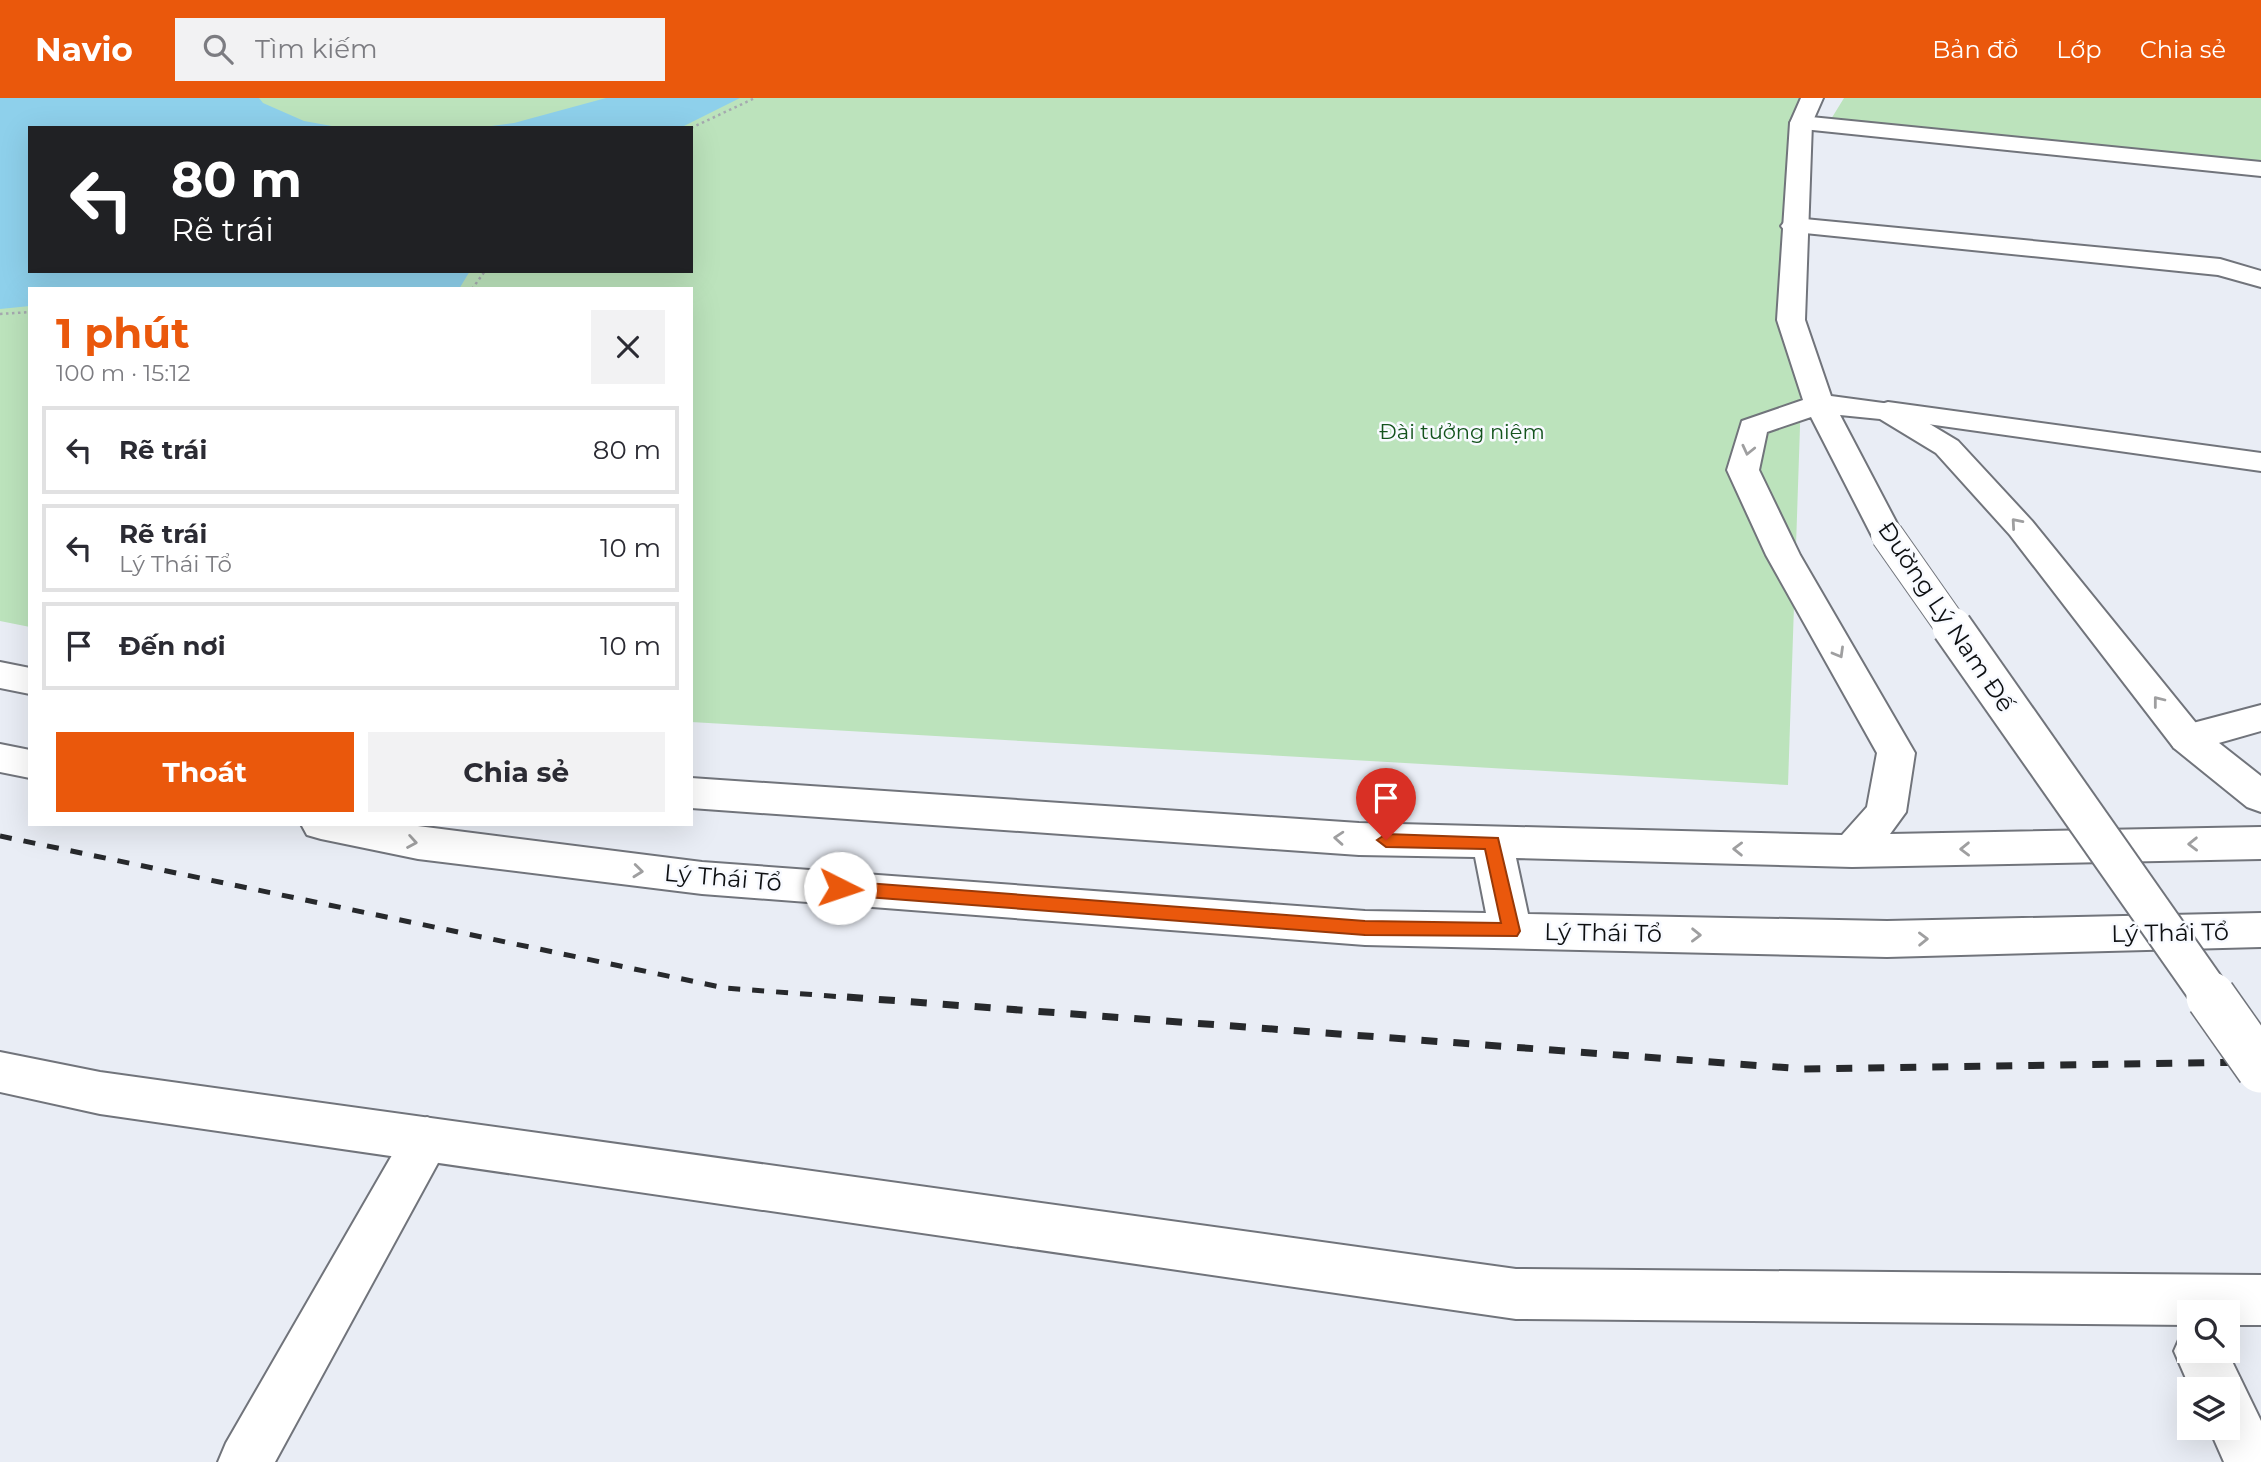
<!DOCTYPE html>
<html lang="vi">
<head>
<meta charset="utf-8">
<style>
  :root { --surface:#fff; --page:#f2f2f3; --text:#2b2b33; --muted:#7c7c81; --line:#e1e1e2; --accent:#ea580c }
  body { margin:0; font-family:Montserrat,sans-serif; background:var(--page); color:var(--text); height:100vh; display:flex; flex-direction:column; font-size:26px; white-space:nowrap }
  * { box-sizing:border-box; margin:0 }
  p { font-size:23px; color:var(--muted) }
  .icon { flex:none; width:38px; height:38px; fill:none; stroke:currentColor; stroke-width:2; stroke-linecap:round; stroke-linejoin:round }
  .map { position:relative; flex:1; overflow:hidden }
  .sheet { position:absolute; left:28px; top:189px; width:665px; height:539px; display:flex; flex-direction:column; background:var(--surface); border-radius:0px; box-shadow:0 7px 28px #0002 }
  .sheet>* { flex:none }
  .hud { position:absolute; left:28px; top:28px; width:665px; height:147px; border-radius:0px; box-shadow:0 7px 28px #0002; background:#202124; color:#fff; overflow:hidden }
  .fabs { position:absolute; left:2177px; top:1202px; display:grid; gap:14px }
  .fabs a { display:grid; place-items:center; width:63px; height:63px; border-radius:0px; background:var(--surface); box-shadow:0 7px 28px #0002; font-size:35px }
  .pin { position:absolute; display:grid; place-items:center; width:60px; height:60px; color:#fff; margin:-72px -30px; border-radius:50% 50% 50% 0; rotate:-45deg; box-shadow:0 0 7px #0007 }
  .pin .icon { rotate:45deg }
  .me { position:absolute; width:77px; margin:-38px; rotate:94deg; stroke-linejoin:round; filter:drop-shadow(0 0 5px #0008) }
  .turn { display:flex; align-items:center; gap:24px; height:147px; padding:0 28px; font-size:32px }
  .turn .icon { width:91px; height:91px; stroke-width:2.5 }
  .turn b { display:block; font-size:49px; line-height:60px }
  .round { display:grid; place-items:center; flex:none; width:74px; height:74px; border-radius:0px; background:var(--page) }
  .headline { display:flex; align-items:center; justify-content:space-between; height:119px; padding:0 28px }
  h1 { font-size:42px; font-weight:700; line-height:52px; color:var(--accent) }
  .cta { display:flex; gap:14px; margin-top:auto; padding:14px 28px }
  .cta a { flex:1; height:80px; border-radius:0px; background:var(--accent); color:#fff; font-size:28px; font-weight:700; line-height:80px; text-align:center }
  .cta a+a { background:var(--page); color:var(--text) }
  ul { padding:0; list-style:none }
  li { display:flex; align-items:center; gap:21px; height:88px; margin:0 14px 10px; padding:0 14px; border:4px solid var(--line); border-radius:0px }
  li div { flex:1 }
  li b { display:block; font-size:26px }
  li em { font-style:normal }
  header { display:flex; align-items:center; gap:42px; box-sizing:border-box; height:98px; padding:0 35px; background:var(--accent); color:#fff }
  header strong { font-size:33px }
  nav { display:flex; gap:38px; margin-inline-start:auto; font-size:24px }
  .search { width:490px; height:63px; background:var(--page); display:flex; align-items:center; gap:18px; box-sizing:border-box; padding:0 24px; border-radius:0px; color:var(--muted); font-size:26px }
  .map>svg:first-child { display:block }
</style>
</head>
<body>
<header>
<strong>Navio</strong>
<div class="search"><svg class="icon" aria-label="search" viewBox="0 0 24 24"><circle cx="10" cy="10" r="6"/><path d="M15 15l6 6"/></svg>Tìm kiếm</div>
<nav><a>Bản đồ</a><a>Lớp</a><a>Chia sẻ</a></nav>
</header>
<div class="map">
<svg width="2261" height="1364" viewBox="0 0 2261 1364">
  <rect width="100%" height="100%" fill="#e9edf5"/>
  <!-- green -->
  <path fill="#bce3bc" fill-rule="evenodd" d="M0,0H1811L1788,687L691,624V191H30V529L0,523ZM30,30H691V173H30Z
    M1844,0H2261V71L1828,26Z"/>
  <!-- water -->
  <path fill="#8ed0eb" d="M0,0H259L263,5L304,23L343,30H30V173H470L459,191H30V208L0,211Z
    M606,0H740L680,30H477L514,25Z"/>
  <g fill="none" stroke-linecap="round" stroke-linejoin="round">
    <!-- street casing -->
    <g stroke="#71747b" stroke-width="4">
      <path id="street" d="M1801,18L2261,64V78L1793,30L1790,25L1793,20Z
        M1794,120L2220,161L2261,173V189L2218,177L1785,133L1781,128L1785,123Z
        M1888,304L2261,355V373L1878,319L1873,313L1878,307Z
        M2261,607V633L2187,654L2174,650L2168,640L2174,630Z
        M427,1019L444,1026L451,1041L275,1364H218L226,1345L410,1026Z"/>
    </g>
    <!-- secondary casing -->
    <g stroke="#71747b" stroke-width="4">
      <path id="secondary" d="M1801,0H1823L1812,25L1805,222L1831,298L1898,307L1958,343L2032,423L2200,630L2261,678V714L2247,709L2174,650L2010,437L1936,355L1880,321L1840,317L1903,437L1899,444L1887,447L1875,444L1811,319L1767,334L1759,372L1800,457L1915,655L1906,714L1890,736L2261,729V761L1852,769L1516,760L1528,816L1887,823L2261,815V849L1887,859L1365,847L702,796L418,761L321,741L307,737L301,726H402L702,764L1365,813L1486,815L1475,759L1359,757L691,710V680L1359,725L1842,737L1867,709L1877,655L1766,457L1727,372L1742,323L1803,302L1777,222L1790,25Z
        M0,564L30,570V596L0,590Z
        M0,646L30,652V680L0,674Z
        M0,954L100,974L1516,1171L2261,1177V1227H2228V1214H2189V1227L1516,1221L100,1016L0,994Z
        M2189,1231V1253H2227L2261,1323V1364H2224L2209,1330H2228V1292H2191L2174,1253L2182,1235Z"/>
    </g>
    <!-- path -->
    <path stroke="#a5a9af" stroke-width="2.5" stroke-dasharray="2.5 3.5" stroke-linecap="butt" d="M691,30L755,0
      M472,191L485,173
      M0,216L30,214"/>
    <!-- street -->
    <use href="#street" fill="#fff" fill-rule="evenodd"/>
    <!-- secondary -->
    <use href="#secondary" fill="#fff" fill-rule="evenodd"/>
    <!-- rail-far1 -->
    <path stroke="#27292c" stroke-width="5" stroke-dasharray="12 12" stroke-linecap="butt" d="M0,738L725,890L870,901"/>
    <!-- rail -->
    <path stroke="#27292c" stroke-width="7" stroke-dasharray="16 16" stroke-linecap="butt" d="M847,899L1804,971L2261,964"/>
    <!-- secondary-bridge-far2 casing -->
    <g stroke="#71747b" stroke-width="34" stroke-linecap="butt">
      <path id="secondary-bridge-far2" d="M1887,437L1953,531"/>
    </g>
    <!-- secondary-bridge-far1 casing -->
    <g stroke="#71747b" stroke-width="43" stroke-linecap="butt">
      <path id="secondary-bridge-far1" d="M1952,529L2213,901"/>
    </g>
    <!-- secondary-bridge casing -->
    <g stroke="#71747b" stroke-width="52" stroke-linecap="butt">
      <path id="secondary-bridge" d="M2211,899L2261,970"/>
    </g>
    <!-- secondary-bridge-far2 -->
    <use href="#secondary-bridge-far2" stroke="#fff" stroke-width="32"/>
    <!-- secondary-bridge-far1 -->
    <use href="#secondary-bridge-far1" stroke="#fff" stroke-width="39"/>
    <!-- secondary-bridge -->
    <use href="#secondary-bridge" stroke="#fff" stroke-width="49"/>
  </g>
  <!-- one-way arrows -->
  <defs><path id="oneway-chevron" d="M-2-3.5L2.5 0L-2 3.5" fill="none" stroke-width="1.6" stroke-linecap="round" stroke-linejoin="round" transform="scale(1.75)"/></defs>
  <g stroke="#9f9fa0">
    <use href="#oneway-chevron" transform="translate(1748 352) rotate(103)"/>
    <use href="#oneway-chevron" transform="translate(2016 425) rotate(-131)"/>
    <use href="#oneway-chevron" transform="translate(1839 555) rotate(60)"/>
    <use href="#oneway-chevron" transform="translate(2158 603) rotate(-128)"/>
    <use href="#oneway-chevron" transform="translate(1339 740) rotate(-176)"/>
    <use href="#oneway-chevron" transform="translate(412 744) rotate(10)"/>
    <use href="#oneway-chevron" transform="translate(2193 746) rotate(179)"/>
    <use href="#oneway-chevron" transform="translate(1738 751) rotate(-179)"/>
    <use href="#oneway-chevron" transform="translate(1965 751) rotate(179)"/>
    <use href="#oneway-chevron" transform="translate(638 773) rotate(6)"/>
    <use href="#oneway-chevron" transform="translate(1696 837) rotate(1)"/>
    <use href="#oneway-chevron" transform="translate(1923 841) rotate(-1)"/>
  </g>
  <!-- route -->
  <path fill="#ea580c" stroke="#983908" stroke-width="2" d="M1386,736L1498,740L1520,833L1517,838L1365,837L840,797L831,790L840,783L1365,823L1501,825L1485,751L1386,749L1377,742Z"/>
  <g text-anchor="middle" stroke-width="5" stroke-linejoin="round" paint-order="stroke">
    <!-- far-park labels -->
    <g font-size="21" fill="#13531c" stroke="#f8faff">
      <text x="1462" y="341">Đài tưởng niệm</text>
    </g>
    <!-- street labels -->
    <g font-size="24" fill="#0e1012" stroke="#f8faff">
      <text transform="translate(1946 519) rotate(56)" y="8">Đường Lý Nam Đế</text>
      <text transform="translate(723 780) rotate(5)" y="8">Lý Thái Tổ</text>
      <text transform="translate(1603 835) rotate(1)" y="8">Lý Thái Tổ</text>
      <text transform="translate(2170 835) rotate(-1)" y="8">Lý Thái Tổ</text>
    </g>
  </g>
</svg>
<div class="fabs">
<a><svg class="icon" aria-label="search" viewBox="0 0 24 24"><circle cx="10" cy="10" r="6"/><path d="M15 15l6 6"/></svg></a>
<a><svg class="icon" aria-label="layers" viewBox="0 0 24 24"><path d="M12 4l9 5-9 5-9-5zM3 14l9 5 9-5"/></svg></a>
</div>
<div class="pin" style="left:1386px;top:742px;background:#d93025"><svg class="icon" aria-label="arrive" viewBox="0 0 24 24"><path d="M6 21V4h12l-3 4 3 4H6"/></svg></div>
<svg class="me" style="left:840px;top:790px" viewBox="-20 -20 40 40"><circle r="19" fill="#fff"/><path d="M0-13L10 11 0 6-10 11z" fill="#ea580c"/></svg>
<div class="hud">
<div class="turn"><svg class="icon" aria-label="left" viewBox="0 0 24 24"><path d="M17 20v-9H6M10 6l-5 5 5 5"/></svg><div><b>80 m</b>Rẽ trái</div></div>
</div>
<section class="sheet">
<div class="headline"><div><h1>1 phút</h1><p>100 m · 15:12</p></div><a class="round"><svg class="icon" aria-label="close" viewBox="0 0 24 24"><path d="M6 6l12 12M18 6L6 18"/></svg></a></div>
<ul>
<li><svg class="icon" aria-label="left" viewBox="0 0 24 24"><path d="M17 20v-9H6M10 6l-5 5 5 5"/></svg><div><b>Rẽ trái</b></div><em>80 m</em></li>
<li><svg class="icon" aria-label="left" viewBox="0 0 24 24"><path d="M17 20v-9H6M10 6l-5 5 5 5"/></svg><div><b>Rẽ trái</b><p>Lý Thái Tổ</p></div><em>10 m</em></li>
<li><svg class="icon" aria-label="arrive" viewBox="0 0 24 24"><path d="M6 21V4h12l-3 4 3 4H6"/></svg><div><b>Đến nơi</b></div><em>10 m</em></li>
</ul>
<div class="cta"><a>Thoát</a><a>Chia sẻ</a></div>
</section>
</div>
</body>
</html>
